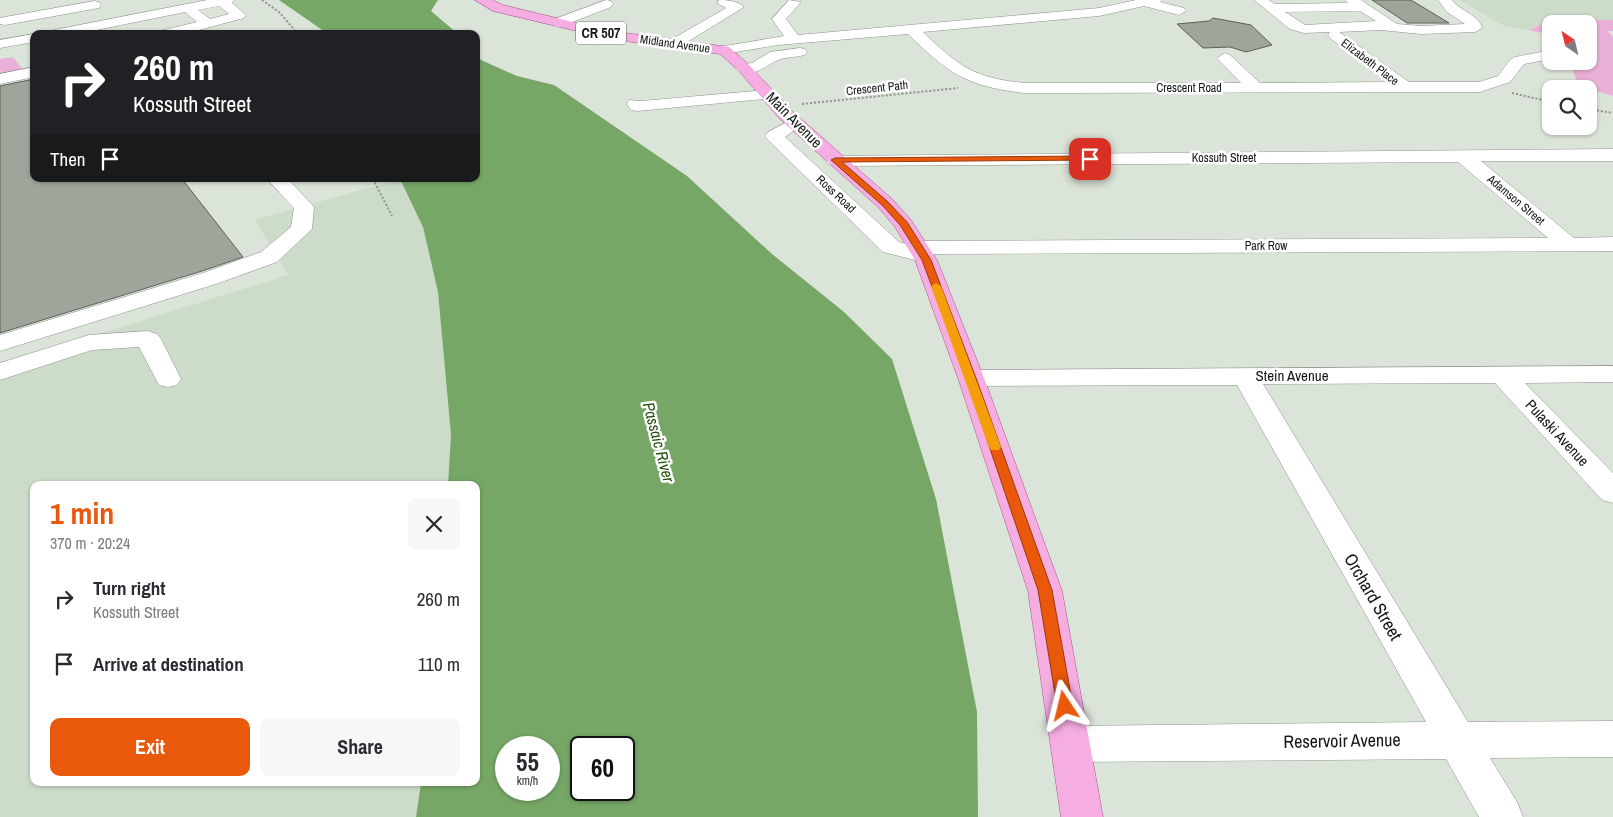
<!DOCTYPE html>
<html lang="en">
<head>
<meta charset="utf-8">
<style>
  :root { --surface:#fff; --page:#f7f7f7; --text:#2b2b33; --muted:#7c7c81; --accent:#ea580c }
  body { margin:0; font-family:"Archivo Narrow",sans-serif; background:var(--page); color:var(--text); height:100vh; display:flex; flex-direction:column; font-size:19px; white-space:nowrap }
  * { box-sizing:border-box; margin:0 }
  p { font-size:16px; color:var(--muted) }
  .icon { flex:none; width:28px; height:28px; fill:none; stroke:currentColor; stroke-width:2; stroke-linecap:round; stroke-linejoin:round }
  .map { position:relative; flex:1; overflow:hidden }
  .panel { position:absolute; left:30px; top:481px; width:450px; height:305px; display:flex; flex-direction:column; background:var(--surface); border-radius:10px; box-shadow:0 1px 4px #0004 }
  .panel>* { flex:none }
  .hud { position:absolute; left:30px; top:30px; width:450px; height:152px; border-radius:10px; box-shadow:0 1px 4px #0004; background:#202124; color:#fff; overflow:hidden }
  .needle { width:32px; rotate:325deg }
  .tools { position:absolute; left:1542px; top:15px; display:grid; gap:10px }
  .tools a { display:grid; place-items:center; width:55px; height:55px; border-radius:10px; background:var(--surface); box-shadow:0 1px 4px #0004; font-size:25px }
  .speed { position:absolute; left:495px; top:736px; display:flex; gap:10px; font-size:25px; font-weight:700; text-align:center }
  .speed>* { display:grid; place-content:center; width:65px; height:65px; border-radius:50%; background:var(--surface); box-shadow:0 1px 4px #0004; line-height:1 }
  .speed small { font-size:12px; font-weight:400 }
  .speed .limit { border:2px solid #111; border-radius:8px; background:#fff; color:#111 }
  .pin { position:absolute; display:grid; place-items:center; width:42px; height:42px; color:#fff; margin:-21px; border-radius:10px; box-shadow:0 2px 8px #0006 }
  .me { position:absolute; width:55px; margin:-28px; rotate:350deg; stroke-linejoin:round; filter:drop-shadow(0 0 4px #0008) }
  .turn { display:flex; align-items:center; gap:18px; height:105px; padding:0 20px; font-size:22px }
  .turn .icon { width:65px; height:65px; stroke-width:2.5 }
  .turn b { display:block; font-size:35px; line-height:42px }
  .then { display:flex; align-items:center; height:48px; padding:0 20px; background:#0003; gap:10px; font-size:19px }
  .round { display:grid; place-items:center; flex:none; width:52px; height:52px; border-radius:10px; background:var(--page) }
  .summary { display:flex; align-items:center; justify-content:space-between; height:85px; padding:0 20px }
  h1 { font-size:30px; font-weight:800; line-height:38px; color:var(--accent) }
  .action { display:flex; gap:10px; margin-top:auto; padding:10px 20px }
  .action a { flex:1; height:58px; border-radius:10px; background:var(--accent); color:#fff; font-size:20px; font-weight:800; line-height:58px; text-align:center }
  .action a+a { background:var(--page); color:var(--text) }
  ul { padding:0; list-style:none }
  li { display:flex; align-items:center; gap:15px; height:65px; padding:0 20px }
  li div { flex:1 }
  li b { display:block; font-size:19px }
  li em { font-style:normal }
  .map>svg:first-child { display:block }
</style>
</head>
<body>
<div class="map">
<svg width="1613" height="817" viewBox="0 0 1613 817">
  <rect width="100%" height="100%" fill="#dbe4d9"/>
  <!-- built -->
  <path fill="#cddbc9" d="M1459,0H1613V20L1556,18L1529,30L1506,27Z
    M400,179L423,227L438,292L451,435L448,485H34V782L421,783L416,817H0V365L288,275L255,220Z"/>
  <!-- green -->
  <path fill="#e9b1d7" d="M1556,18L1613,20V31H1608L1613,37V96L1578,86L1570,61H1589V24H1551V35L1529,30Z
    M13,57L23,70L0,75V59Z"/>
  <!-- water -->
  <path fill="#76a766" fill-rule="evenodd" d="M279,0H438L431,11L458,34H328Z
    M476,52L481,60L517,76L554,85L687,176L772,254L844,312L892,359L936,499L977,712L978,817H416L421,783L476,782V485H448L451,435L438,292L423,227L400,179H476ZM506,748H549V790H506ZM581,748H624V790H581Z"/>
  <!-- building -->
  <path fill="#9ea69b" stroke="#5a6258" d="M1372,0H1411L1449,23H1407Z
    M1213,18L1251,25L1272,45L1246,52L1230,47L1203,48L1177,24L1209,21Z
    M34,79V179H182L243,257L202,271L0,333V86Z"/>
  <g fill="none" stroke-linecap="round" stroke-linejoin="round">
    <!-- minor casing -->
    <g stroke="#8b9389" stroke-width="1">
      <path id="minor" d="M207,0H234L232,3L246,15L244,18L184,34H158L160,31L197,22L185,12L77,34H47L54,30ZM219,6L229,14L210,19L198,10Z
        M606,0L611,1L613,4L611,7L562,26L557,27L550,23L552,20Z
        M719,0C727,0 739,1 744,7L679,47H669L667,44L669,41L726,8L717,3Z
        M789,0L801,2L786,19L798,35L1099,8L1136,0H1162L1160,2L1184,8L1186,11L1179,15L1144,6L1099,16L923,32C958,66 974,78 1024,83H1241L1217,58L1225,53L1230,55L1260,83L1388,82L1330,38L1328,35L1330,32L1304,33L1290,29L1254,0H1269L1275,4L1348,3L1345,0H1361L1397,24L1421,26L1465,24L1447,12L1438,0H1452C1459,10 1480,16 1482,28L1475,32L1421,34L1381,30L1339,32L1409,82H1479L1498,76L1510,60L1515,57L1551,50V59L1524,64L1510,82L1480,92L1024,93C966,86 949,74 908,34L778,45L724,54L719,53L717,50L719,47L784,36L772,19ZM1360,11L1376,21L1305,25L1285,12Z
        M94,1L99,2L101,5L99,8L5,25L0,24V18L5,17Z
        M34,34V42L0,48V40Z
        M800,48L805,49L807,52L805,55C797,57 789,57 781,59C769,62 748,84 736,68L739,65L752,63L770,52Z
        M34,67V77L0,84V74Z
        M768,90L774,92L776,95L774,98L637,111L631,110L627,104L629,100L641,101Z
        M795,118L801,119L804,123L785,137L899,242L911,245L920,241L1548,238L1458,162L835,166L828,164L826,160L828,156L1613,149V161H1481L1574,238L1613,237V251L934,254L931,260L923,262L883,252L768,140L765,136L768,132Z
        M267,179H288L314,207L312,229L277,262L219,283L0,351V335L203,273L261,252L291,227L294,208Z
        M148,331L157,334L161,339L181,379L177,385L168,387L159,385L139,347L92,350L0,380V363L89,335Z
        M1613,366V382L1525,383L1613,473V503L1602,500L1495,383L1263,384L1468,722L1613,721V757L1490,758L1517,802L1523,817H1479L1446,759L1071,762L1057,757L1051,744L1057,731L1071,726L1426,722L1237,385L971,386L962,384L958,378L962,372L971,370Z"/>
    </g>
    <!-- major casing -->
    <g stroke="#a1558d" stroke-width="1">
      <path id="major" d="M475,0H492L503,5L610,31L729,47L749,65L792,111L892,199L911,220L937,260L984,378L1062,591L1103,817H1061L1028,591L958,378L915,260L895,227L878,207L780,119L739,71L720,54L610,39L493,11Z"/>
    </g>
    <!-- path -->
    <path stroke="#8d948c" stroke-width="2" stroke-dasharray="2 2" stroke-linecap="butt" d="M262,0L279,12L298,34
      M1512,93L1551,102
      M802,104L958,88
      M1589,109L1613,113
      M373,179L392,216"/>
    <!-- minor -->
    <use href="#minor" fill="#fff" fill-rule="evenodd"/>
    <!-- major -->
    <use href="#major" fill="#f5ade2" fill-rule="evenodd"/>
  </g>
  <!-- route -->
  <path fill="#ea580c" stroke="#983908" d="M1090,156L1094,159L1093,160L842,162L887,201L907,222L931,260L976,378L1052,590L1073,706L1070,711L1065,713L1059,711L1057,706L1038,590L966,378L922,260L900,225L882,205L831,160L835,158Z"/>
  <!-- slow -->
  <path fill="#f59e0b" d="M936,283L941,286L1001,447L999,450H991L989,447L931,286Z"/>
  <g text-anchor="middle" stroke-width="5" stroke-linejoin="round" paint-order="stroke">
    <!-- far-street labels -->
    <g font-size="12" fill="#131713" stroke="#fff">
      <text transform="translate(675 44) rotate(8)" y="4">Midland Avenue</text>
      <text transform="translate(1370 62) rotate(37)" y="4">Elizabeth Place</text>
      <text transform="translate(877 88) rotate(-6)" y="4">Crescent Path</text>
      <text x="1189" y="92">Crescent Road</text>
      <text x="1224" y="162">Kossuth Street</text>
      <text transform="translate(836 194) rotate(43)" y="4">Ross Road</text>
      <text transform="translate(1516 200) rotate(40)" y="4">Adamson Street</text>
      <text x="1266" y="250">Park Row</text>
    </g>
    <!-- shield labels -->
    <rect fill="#fff" stroke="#5a5d5a" stroke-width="1" x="576" y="21.5" width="50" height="23" rx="4"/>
    <g font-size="14" font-weight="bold" fill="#131713">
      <text x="601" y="38">CR 507</text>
    </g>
    <!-- street labels -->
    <g font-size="15" fill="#131713" stroke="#fff">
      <text transform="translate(794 120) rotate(45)" y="5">Main Avenue</text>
      <text x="1292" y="381">Stein Avenue</text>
      <text transform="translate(1557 433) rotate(47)" y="5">Pulaski Avenue</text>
    </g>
    <!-- water labels -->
    <g font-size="16" font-style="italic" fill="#21500b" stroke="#fff">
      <text transform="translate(659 442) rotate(75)" y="6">Passaic River</text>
    </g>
    <!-- near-street labels -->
    <g font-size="18" fill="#131713" stroke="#fff">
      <text transform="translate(1373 597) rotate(60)" y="6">Orchard Street</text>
      <text transform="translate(1342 741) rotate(-1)" y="6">Reservoir Avenue</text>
    </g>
  </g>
</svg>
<div class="tools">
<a><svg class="needle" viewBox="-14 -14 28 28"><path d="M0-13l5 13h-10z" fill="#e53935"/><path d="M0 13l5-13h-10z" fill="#7c7c81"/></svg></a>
<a><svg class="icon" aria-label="search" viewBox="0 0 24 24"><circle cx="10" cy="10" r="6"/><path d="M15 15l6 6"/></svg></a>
</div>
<div class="speed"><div>55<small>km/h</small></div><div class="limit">60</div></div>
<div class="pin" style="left:1090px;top:159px;background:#d93025"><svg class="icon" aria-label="arrive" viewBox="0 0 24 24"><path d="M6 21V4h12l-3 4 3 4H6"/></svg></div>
<svg class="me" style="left:1065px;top:706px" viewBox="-20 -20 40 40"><path d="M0-17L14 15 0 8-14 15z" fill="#ea580c" stroke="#fff" stroke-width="4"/></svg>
<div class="hud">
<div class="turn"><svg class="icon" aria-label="right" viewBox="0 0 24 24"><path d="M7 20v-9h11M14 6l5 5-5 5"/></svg><div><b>260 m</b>Kossuth Street</div></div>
<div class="then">Then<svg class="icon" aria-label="arrive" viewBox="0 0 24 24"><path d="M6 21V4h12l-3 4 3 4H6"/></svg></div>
</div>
<section class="panel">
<div class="summary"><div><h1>1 min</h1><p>370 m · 20:24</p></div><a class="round"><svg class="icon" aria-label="close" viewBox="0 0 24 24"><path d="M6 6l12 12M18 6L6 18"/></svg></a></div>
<ul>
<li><svg class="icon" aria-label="right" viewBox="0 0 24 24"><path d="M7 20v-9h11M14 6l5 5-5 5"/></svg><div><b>Turn right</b><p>Kossuth Street</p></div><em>260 m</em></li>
<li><svg class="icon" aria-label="arrive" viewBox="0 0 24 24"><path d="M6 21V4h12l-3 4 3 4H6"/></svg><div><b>Arrive at destination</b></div><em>110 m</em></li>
</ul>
<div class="action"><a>Exit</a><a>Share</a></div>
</section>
</div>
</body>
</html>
